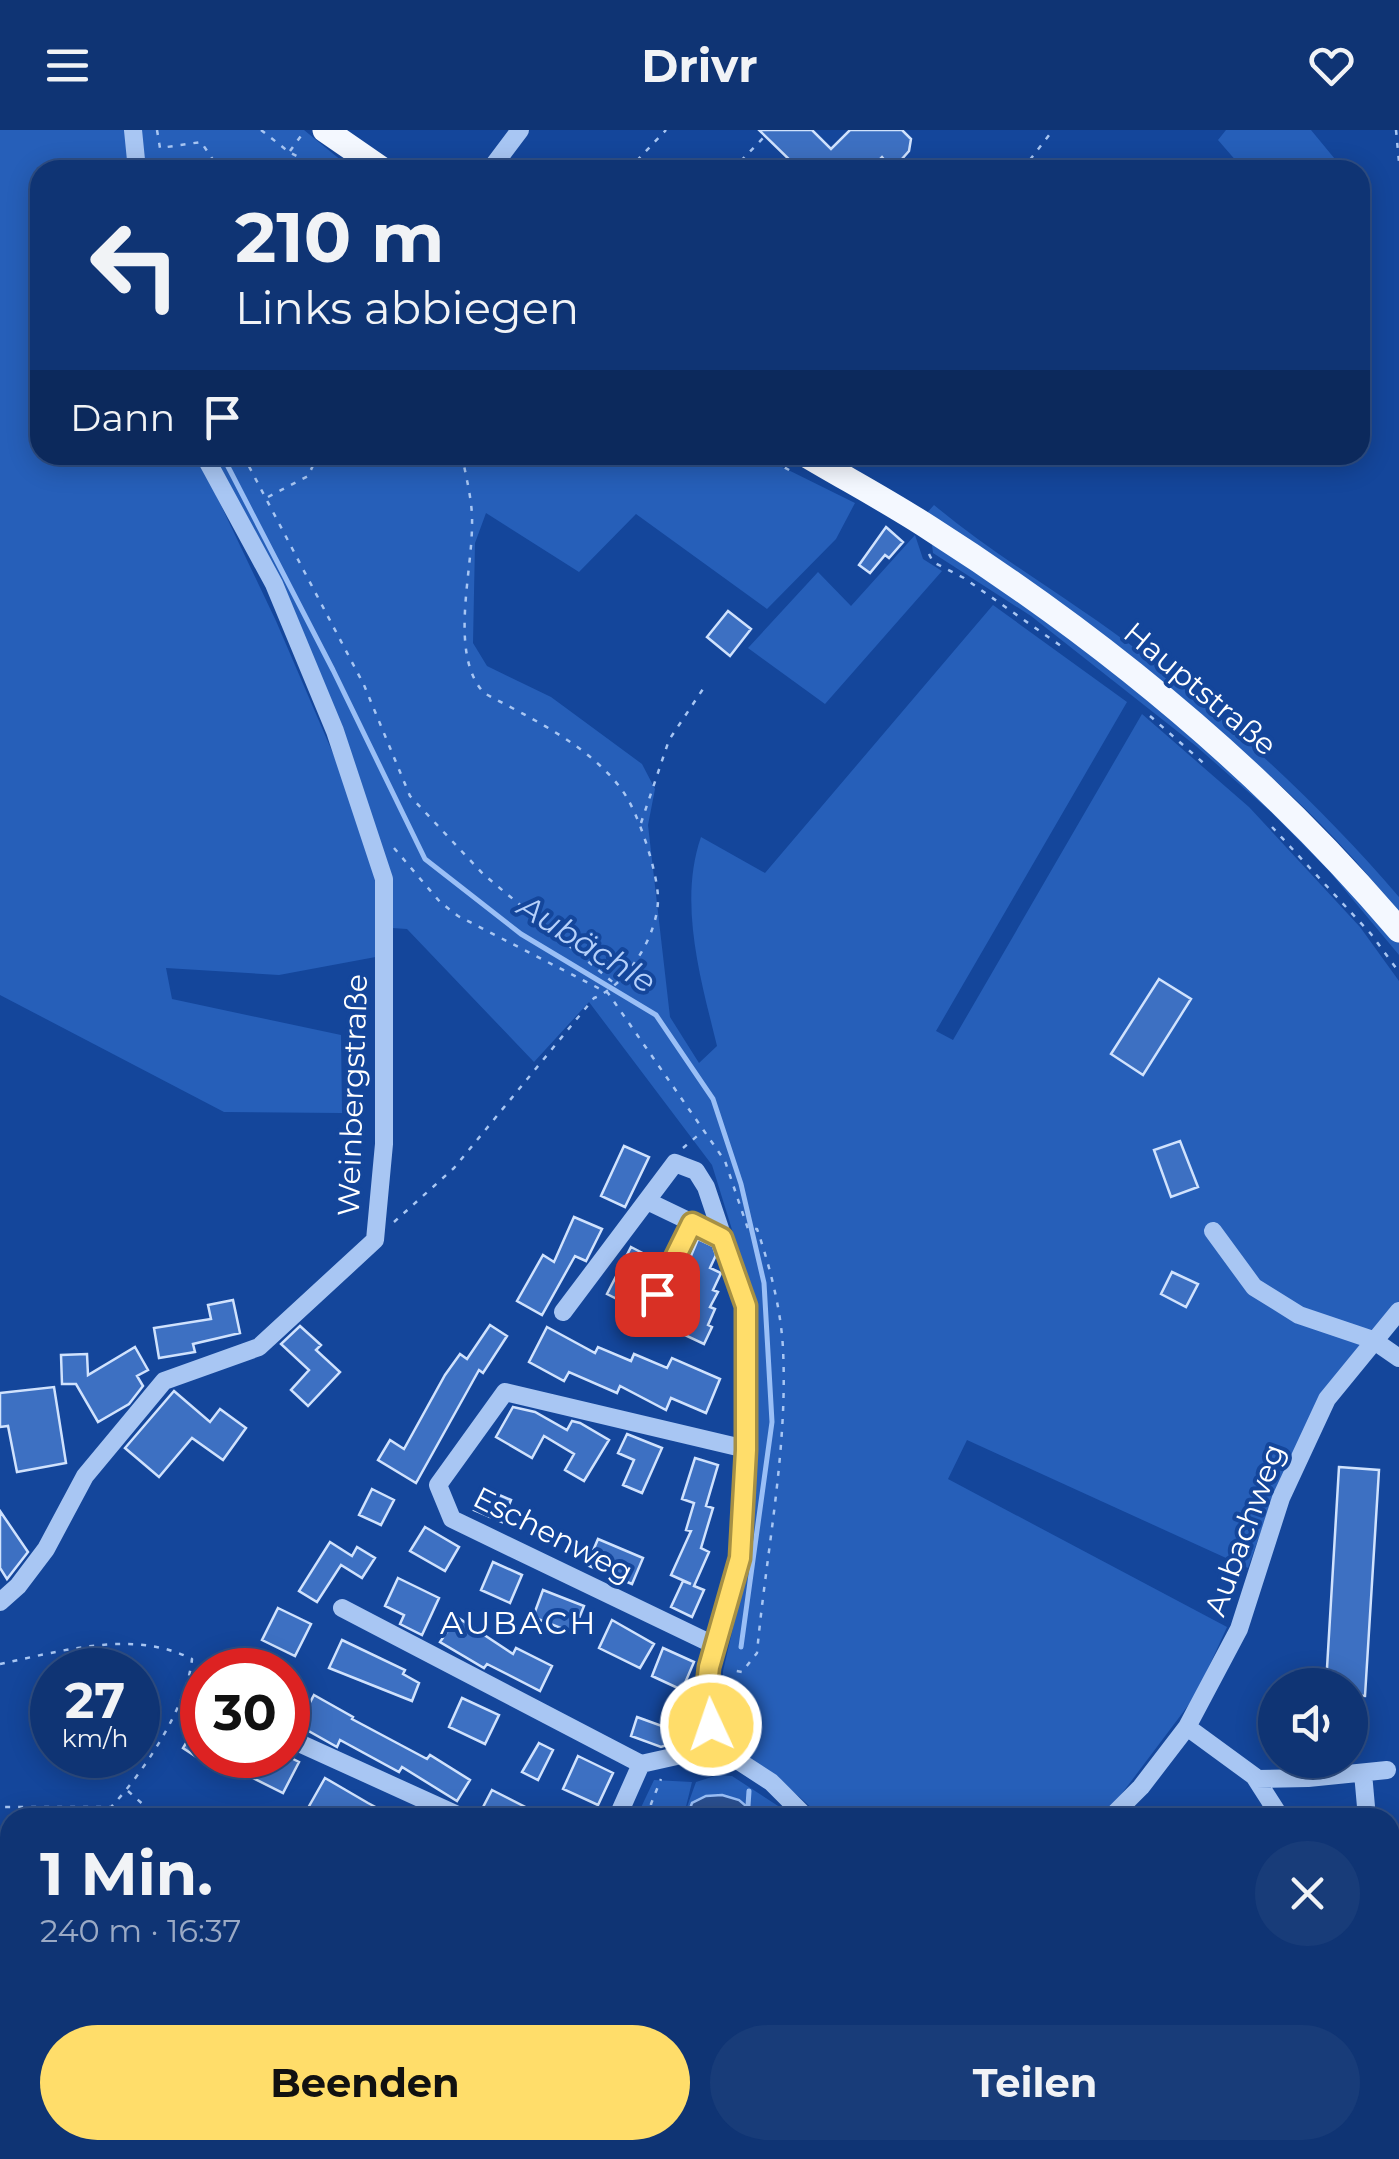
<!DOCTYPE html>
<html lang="de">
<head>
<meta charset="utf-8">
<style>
  :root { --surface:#0f3474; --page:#183c79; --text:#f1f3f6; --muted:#9baac5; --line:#2f4f86; --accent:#ffdd6a }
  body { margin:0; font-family:Montserrat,sans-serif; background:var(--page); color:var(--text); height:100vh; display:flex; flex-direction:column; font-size:38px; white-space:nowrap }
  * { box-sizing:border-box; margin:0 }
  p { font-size:32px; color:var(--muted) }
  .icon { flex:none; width:55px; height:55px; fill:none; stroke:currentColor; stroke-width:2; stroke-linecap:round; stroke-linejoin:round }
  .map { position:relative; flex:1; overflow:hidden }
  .side { position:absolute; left:0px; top:1678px; width:1400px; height:352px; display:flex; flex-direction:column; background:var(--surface); border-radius:30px 30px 0 0; box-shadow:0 5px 25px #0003,0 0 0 2px var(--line) }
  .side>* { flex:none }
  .hud { position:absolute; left:30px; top:30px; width:1340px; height:305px; border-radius:30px; box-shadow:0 5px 25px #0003,0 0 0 2px var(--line); background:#0f3474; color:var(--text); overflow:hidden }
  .buttons { position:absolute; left:1258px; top:1538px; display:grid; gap:20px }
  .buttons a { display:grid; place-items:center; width:110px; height:110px; border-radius:50%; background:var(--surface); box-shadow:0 5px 25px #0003,0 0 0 2px var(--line); font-size:50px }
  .speed { position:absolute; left:30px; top:1518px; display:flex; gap:20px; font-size:50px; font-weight:700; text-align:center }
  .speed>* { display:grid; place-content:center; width:130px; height:130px; border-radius:50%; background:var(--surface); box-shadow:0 5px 25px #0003,0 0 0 2px var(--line); line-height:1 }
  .speed small { font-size:25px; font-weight:400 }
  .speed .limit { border:15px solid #d22; background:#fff; color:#111 }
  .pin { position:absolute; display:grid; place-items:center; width:85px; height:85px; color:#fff; margin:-42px; border-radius:20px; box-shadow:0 5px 15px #0006 }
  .me { position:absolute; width:110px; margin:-55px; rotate:357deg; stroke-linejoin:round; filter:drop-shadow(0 0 8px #0008) }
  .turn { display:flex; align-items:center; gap:35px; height:210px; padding:0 40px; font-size:45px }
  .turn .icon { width:130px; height:130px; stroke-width:2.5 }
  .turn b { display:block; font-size:70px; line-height:85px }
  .then { display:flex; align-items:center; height:95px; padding:0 40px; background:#0003; gap:20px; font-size:38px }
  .round { display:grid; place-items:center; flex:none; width:105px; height:105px; border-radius:52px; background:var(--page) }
  .overview { display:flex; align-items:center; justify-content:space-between; height:170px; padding:0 40px }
  h1 { font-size:60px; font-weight:700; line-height:75px }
  .action { display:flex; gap:20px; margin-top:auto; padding:20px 40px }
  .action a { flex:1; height:115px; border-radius:60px; background:var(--accent); color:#111; font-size:40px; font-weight:700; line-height:115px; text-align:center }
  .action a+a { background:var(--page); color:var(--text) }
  header { display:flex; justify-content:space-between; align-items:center; height:130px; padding:0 40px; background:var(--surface); font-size:45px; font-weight:700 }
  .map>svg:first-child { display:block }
</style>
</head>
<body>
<header><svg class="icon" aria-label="menu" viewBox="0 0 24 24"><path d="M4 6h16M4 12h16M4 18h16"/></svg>Drivr<svg class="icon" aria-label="heart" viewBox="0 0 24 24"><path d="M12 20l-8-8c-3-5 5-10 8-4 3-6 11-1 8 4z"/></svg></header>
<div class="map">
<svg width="1399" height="2029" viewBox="0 0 1399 2029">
  <rect width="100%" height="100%" fill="#14469b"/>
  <!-- green -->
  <path fill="#265fb9" d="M0,0H128L132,40H40V325H197L276,491L347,656L377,744L381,826L279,845L166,838L172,869L341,905L342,983L224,982L0,865Z
    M137,0H304L353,40H141Z
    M1226,0H1311L1344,40H1244L1218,10Z
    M211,325H758L855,373L836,409L767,479L636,384L579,442L486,383L475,413L473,513L487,536L551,567L642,634L655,659L648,695L670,887L699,933L717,916C701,850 678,773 701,707L765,743L993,475L1127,572L936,901L953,910L1142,584L1249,677L1360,797L1399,851V1173L1276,1359L1248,1438L967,1310L948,1349L1227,1497L1196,1565L1117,1670L1097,1687H820C791,1654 750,1635 722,1603L723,1541L749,1429L755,1174L712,1035L589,872L534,932L407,799L392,798L385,733Z
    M934,375C1000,430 1077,473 1145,526C1236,598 1324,679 1399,767V783C1272,619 1090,505 926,384Z
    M915,405L923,429L942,441L825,574L748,518L818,442L851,476Z
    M937,411L1138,556L1352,753L1399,812V825L1329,741L1271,682L1196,616L1031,486L933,423L932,415Z
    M718,1645L732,1646L795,1687H759L748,1676L692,1673L687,1687L636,1688L654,1650L692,1652L684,1685L696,1652Z
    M10,1995V2020H423L411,2029H0V1996Z"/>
  <!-- water -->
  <path fill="#2a4f8f" stroke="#9abff6" stroke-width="2.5" d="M722,1665L739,1670L759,1687H687L692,1673L706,1666Z"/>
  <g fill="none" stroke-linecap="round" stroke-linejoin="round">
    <!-- stream -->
    <path stroke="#9abff6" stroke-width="5" d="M222,325L333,540L425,729L521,804L656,885L713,969L741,1054L764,1153L772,1292L741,1517
      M733,1688L748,1676L749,1661"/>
  </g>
  <!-- building -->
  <path fill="#3d70c2" stroke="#d0e2fd" stroke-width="2.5" d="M759,0H812L831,19L850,0H902L911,9L909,21L901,30L887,33L882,27L869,40H800Z
    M886,397L903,412L889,428L885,425L870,443L859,435Z
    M728,481L751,499L730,526L707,507Z
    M1159,849L1191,869L1143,945L1111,924Z
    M1180,1011L1198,1057L1171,1067L1154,1020Z
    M624,1016L649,1027L625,1077L601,1066Z
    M574,1087L602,1099L586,1131L575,1126L542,1185L517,1171L543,1125L554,1132Z
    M698,1109L713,1116L716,1125L710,1138L721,1143L713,1160L718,1162L710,1177L715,1179L708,1195L712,1197L704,1214L674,1200L682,1183L677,1181L688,1147L683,1145Z
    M631,1117L656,1130L633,1177L607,1164Z
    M1172,1142L1198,1154L1186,1177L1161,1164Z
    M233,1170L240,1203L193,1214L195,1222L159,1228L154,1198L211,1189L208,1175Z
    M490,1195L507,1206L483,1243L479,1240L416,1353L378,1330L390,1310L404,1319L445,1245L460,1224L467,1229Z
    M300,1196L321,1215L316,1220L340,1242L308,1276L291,1260L309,1240L281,1214Z
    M547,1197L595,1223L598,1217L631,1231L634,1224L667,1238L672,1228L720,1249L706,1283L671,1268L666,1280L620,1256L617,1263L569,1242L564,1251L529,1232Z
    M135,1217L148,1240L137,1246L143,1256L129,1274L98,1292L76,1254H62L61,1225L87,1224L88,1245Z
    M54,1257L66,1333L17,1342L8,1296L0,1297V1263Z
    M174,1261L210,1292L220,1279L246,1298L223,1330L192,1308L159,1347L125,1318Z
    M513,1277L535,1282L567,1300L572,1291L580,1293L609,1310L584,1351L565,1340L574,1324L544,1306L532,1328L496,1307Z
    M627,1304L662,1318L642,1363L623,1355L634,1330L618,1323Z
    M695,1328L718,1335L706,1376L713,1378L701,1418L709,1422L694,1456L704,1460L692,1487L671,1477L683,1451L691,1454L671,1445L691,1401L686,1400L694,1373L682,1369Z
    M1339,1337L1379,1340L1365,1566L1350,1565V1555H1326Z
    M483,1358L511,1370L502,1392L474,1380Z
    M372,1359L394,1370L381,1395L359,1385Z
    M0,1381L28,1422L7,1449L0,1438Z
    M425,1397L459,1417L445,1441L410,1421Z
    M598,1409L643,1428L632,1454L587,1435Z
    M330,1412L352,1426L357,1417L375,1428L362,1448L341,1435L317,1472L299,1461Z
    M493,1432L522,1445L510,1473L481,1460Z
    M398,1448L439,1468L422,1505L400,1494L404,1485L385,1476Z
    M543,1460L584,1476L573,1503L533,1487Z
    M278,1478L311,1494L295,1526L262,1510Z
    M457,1487L513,1524L516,1518L552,1536L540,1561L487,1534L484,1538L440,1512Z
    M612,1490L654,1514L640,1538L599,1518Z
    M342,1510L405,1540L403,1544L419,1553L412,1571L329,1538Z
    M663,1518L694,1532L682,1560L652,1546Z
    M314,1565L353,1587L352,1589L427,1629L430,1625L470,1650L457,1671L402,1637L399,1642L340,1610L337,1617L298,1595Z
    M462,1568L499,1585L485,1614L449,1597Z
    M202,1586V1625H253L271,1634L275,1625H285L299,1632L283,1663L223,1633L218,1641L183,1618Z
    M637,1587L673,1600L667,1615L661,1617L631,1606Z
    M539,1613L553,1620L538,1650L522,1642Z
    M578,1626L613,1643L598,1675L563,1659Z
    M325,1648L368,1673L396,1688H324L308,1678Z
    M492,1660L547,1688H493L481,1681Z"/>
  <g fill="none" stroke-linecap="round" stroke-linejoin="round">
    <!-- path -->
    <path stroke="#a8c6f3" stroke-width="2.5" stroke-dasharray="5 8" stroke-linecap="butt" d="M157,0L160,18L201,12L220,40
      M261,0L289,22L323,40
      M1396,0L1399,32
      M290,21L303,3
      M628,40L666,0
      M732,40L765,6
      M1022,40L1053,0
      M243,325L364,555L410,666L483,744L615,854
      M762,325L791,341
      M268,367L308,346L318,325
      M929,424L933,432L964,448L1061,516
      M1150,586L1208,637
      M641,693L669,610L703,559
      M1272,697L1371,804L1399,842
      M394,718L440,772L458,786L608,863L725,1031L748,1099H757C770,1137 781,1179 783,1219C788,1320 766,1423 757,1523L742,1542L731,1540
      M683,1018L703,1001
      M394,1092L454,1038L594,868C627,855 658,805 658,769C658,743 638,681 622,660C589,615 532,589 484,563C449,525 472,444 472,395C473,372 466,348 462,325
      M0,1534C62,1521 133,1499 192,1529C187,1577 144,1642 111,1677H0
      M192,1553L202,1562
      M128,1661L147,1678L148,1688
      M652,1688L651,1674L661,1649
      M0,1852L10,1850
      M0,1993L10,1992
      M474,2020L479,2029
      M857,2020L859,2029
      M53,2029L87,2020
      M393,2029L403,2020"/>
    <!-- minor -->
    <path stroke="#a8c6f3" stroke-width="18" d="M133,0L137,40
      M490,40L520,0
      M647,1071L722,1107
      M1213,1101L1254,1157L1299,1185L1373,1210L1399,1228
      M657,1164L692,1093
      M563,1182L675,1033L696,1041L706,1057L746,1176V1319L740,1428L714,1515L705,1573L717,1617L771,1652L807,1688
      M0,1472L18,1456L46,1419L85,1346L164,1251L259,1217L375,1110L384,1014V749L335,601L274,454L204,325
      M342,1478L641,1634L717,1617
      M714,1515L452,1389L438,1355L505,1262L746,1319
      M1187,1597L1254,1646L1281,1688
      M288,1608L464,1688
      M1363,1643L1367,1688
      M1256,1649L1308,1648L1387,1640
      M617,1688L641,1634
      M1110,1688L1141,1657L1187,1597L1239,1499L1281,1368L1327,1269L1399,1181
      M1004,2020L1007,2029
      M1363,2020L1364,2029
      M425,2029L438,2020
      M1174,2029L1183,2020"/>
    <!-- major -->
    <path stroke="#f4f8ff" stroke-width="25" d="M325,0L383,40
      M806,325C848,350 890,372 931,399C1105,510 1265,642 1399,800"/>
  </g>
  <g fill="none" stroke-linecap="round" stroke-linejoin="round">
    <!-- route casing -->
    <g stroke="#a69045" stroke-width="25">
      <path id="route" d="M657,1164L692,1093L722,1108L746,1176V1320L740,1428L709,1537L705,1573L711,1595"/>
    </g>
    <!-- route -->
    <use href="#route" stroke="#ffdd6a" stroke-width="18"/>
  </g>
  <g text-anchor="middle" stroke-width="8" stroke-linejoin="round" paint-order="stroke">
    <!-- street labels -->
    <g font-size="30" fill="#fff" stroke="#14469b">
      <text transform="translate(1200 559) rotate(40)" y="10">Hauptstraße</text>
      <text transform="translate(353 965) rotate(-88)" y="10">Weinbergstraße</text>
      <text transform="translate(1245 1400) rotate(-70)" y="10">Aubachweg</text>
      <text transform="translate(553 1405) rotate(27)" y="10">Eschenweg</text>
    </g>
    <!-- water labels -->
    <g font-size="32" font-style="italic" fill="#b5d0fa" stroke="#14469b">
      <text transform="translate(587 814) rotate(32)" y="11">Aubächle</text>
    </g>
    <!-- neighbourhood labels -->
    <g font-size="32" letter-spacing="2.5" fill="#fff" stroke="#14469b">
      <text x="519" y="1504">AUBACH</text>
    </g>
  </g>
</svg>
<div class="buttons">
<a><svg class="icon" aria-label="sound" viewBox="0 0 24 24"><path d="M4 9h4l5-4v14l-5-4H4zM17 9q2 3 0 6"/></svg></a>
</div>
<div class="speed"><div>27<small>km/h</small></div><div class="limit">30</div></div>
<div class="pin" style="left:657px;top:1164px;background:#d93025"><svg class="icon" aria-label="arrive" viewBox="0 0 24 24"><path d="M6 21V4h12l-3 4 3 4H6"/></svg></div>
<svg class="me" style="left:711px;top:1595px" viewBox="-20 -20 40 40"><circle r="17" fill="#ffdd6a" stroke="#fff" stroke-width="3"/><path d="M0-11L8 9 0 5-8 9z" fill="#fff"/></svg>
<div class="hud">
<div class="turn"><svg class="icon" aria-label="left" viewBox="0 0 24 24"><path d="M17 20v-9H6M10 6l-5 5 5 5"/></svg><div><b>210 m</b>Links abbiegen</div></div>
<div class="then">Dann<svg class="icon" aria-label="arrive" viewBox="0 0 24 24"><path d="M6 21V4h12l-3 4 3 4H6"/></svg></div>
</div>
<section class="side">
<div class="overview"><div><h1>1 Min.</h1><p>240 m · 16:37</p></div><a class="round"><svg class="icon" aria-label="close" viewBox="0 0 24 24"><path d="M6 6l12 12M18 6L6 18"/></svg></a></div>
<div class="action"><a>Beenden</a><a>Teilen</a></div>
</section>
</div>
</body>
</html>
